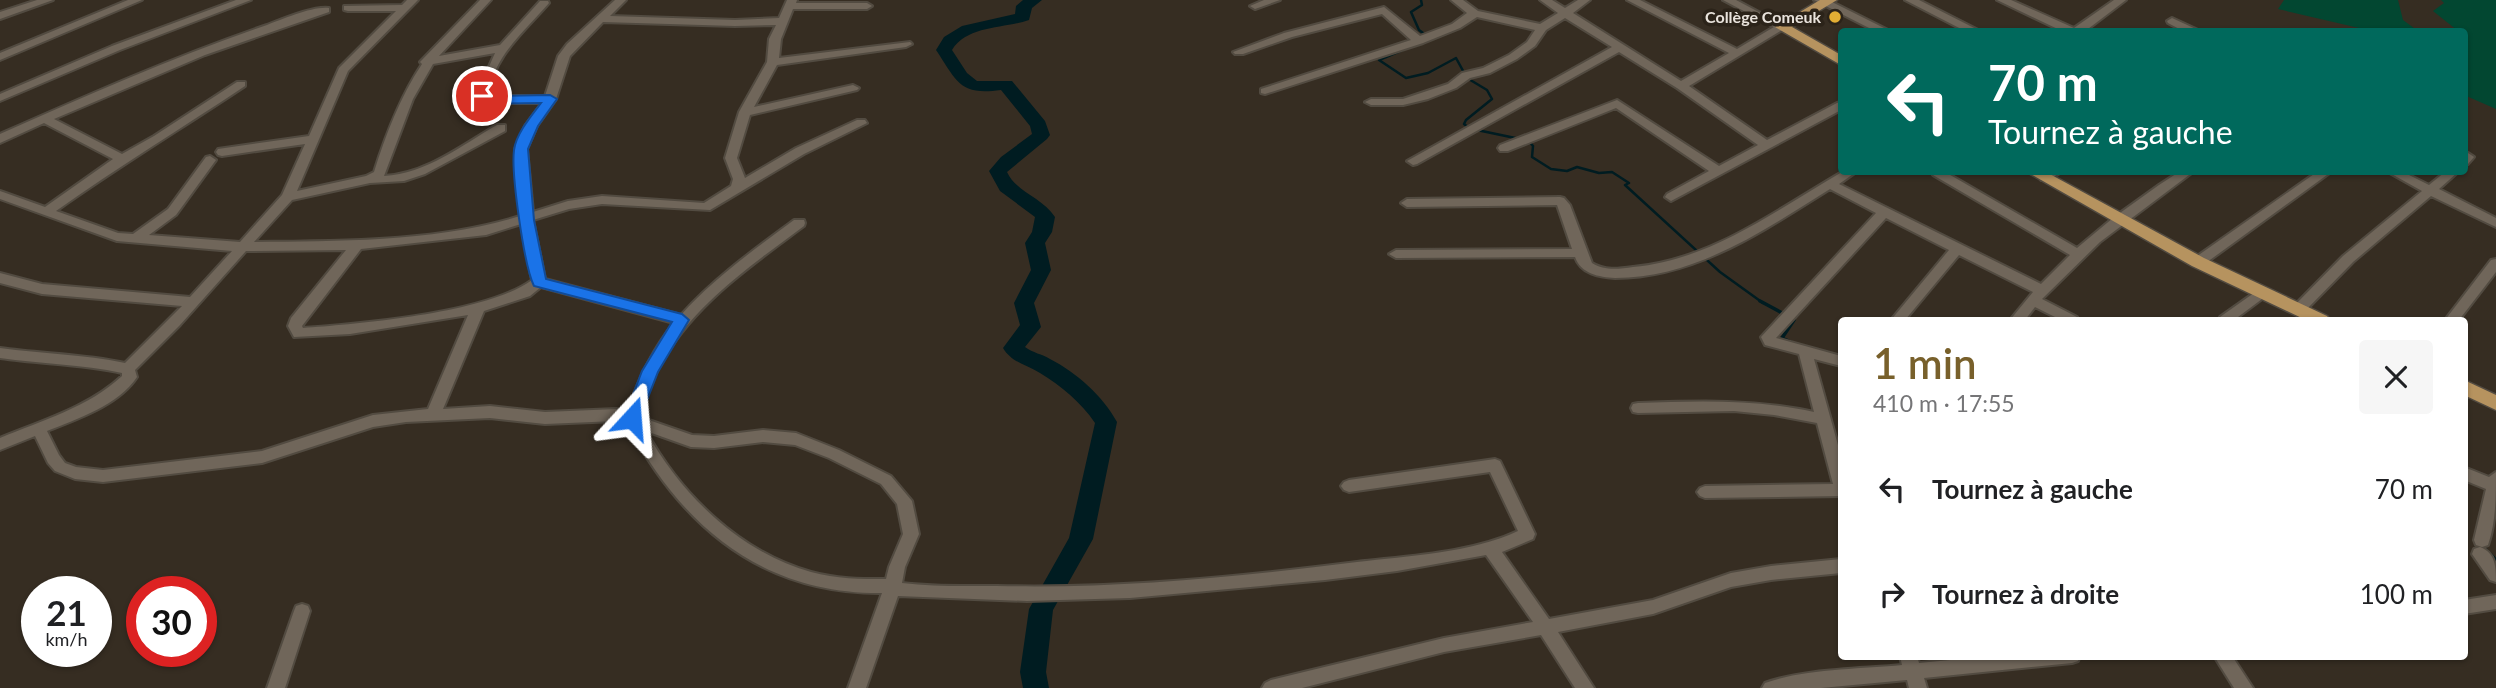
<!DOCTYPE html>
<html lang="fr">
<head>
<meta charset="utf-8">
<style>
  :root { --surface:#fff; --page:#f6f6f6; --text:#202124; --muted:#757577; --accent:#78602b }
  body { margin:0; font-family:Lato,sans-serif; background:var(--page); color:var(--text); height:100vh; display:flex; flex-direction:column; font-size:26px; white-space:nowrap }
  * { box-sizing:border-box; margin:0 }
  p { font-size:23px; color:var(--muted) }
  .icon { flex:none; width:38px; height:38px; fill:none; stroke:currentColor; stroke-width:2; stroke-linecap:round; stroke-linejoin:round }
  .map { position:relative; flex:1; overflow:hidden }
  .drawer { position:absolute; left:1838px; top:317px; width:630px; height:343px; display:flex; flex-direction:column; background:var(--surface); border-radius:7px; box-shadow:0 2px 5px #0004 }
  .drawer>* { flex:none }
  .guide { position:absolute; left:1838px; top:28px; width:630px; height:147px; border-radius:7px; box-shadow:0 2px 5px #0004; background:#00695c; color:#fff; overflow:hidden }
  .speed { position:absolute; left:21px; top:576px; display:flex; gap:14px; font-size:35px; font-weight:700; text-align:center }
  .speed>* { display:grid; place-content:center; width:91px; height:91px; border-radius:50%; background:var(--surface); box-shadow:0 2px 5px #0004; line-height:1 }
  .speed small { font-size:18px; font-weight:400 }
  .speed .limit { border:10px solid #d22; background:#fff; color:#111 }
  .pin { position:absolute; display:grid; place-items:center; width:60px; height:60px; color:#fff; margin:-30px; border:4px solid #fff; border-radius:50%; box-shadow:0 2px 7px #0007 }
  .me { position:absolute; width:77px; margin:-38px; rotate:19deg; stroke-linejoin:round; filter:drop-shadow(0 0 5px #0008) }
  .turn { display:flex; align-items:center; gap:24px; height:147px; padding:0 35px; font-size:32px }
  .turn .icon { width:91px; height:91px; stroke-width:2.5 }
  .turn b { display:block; font-size:49px; line-height:60px }
  .round { display:grid; place-items:center; flex:none; width:74px; height:74px; border-radius:7px; background:var(--page) }
  .summary { display:flex; align-items:center; justify-content:space-between; height:119px; padding:0 35px }
  h1 { font-size:42px; font-weight:600; line-height:52px; color:var(--accent) }
  ul { padding:0; list-style:none }
  li { display:flex; align-items:center; gap:21px; height:105px; padding:0 35px }
  li div { flex:1 }
  li b { display:block; font-size:26px }
  li em { font-style:normal }
  .map>svg:first-child { display:block }
</style>
</head>
<body>
<div class="map">
<svg width="2496" height="688" viewBox="0 0 2496 688">
  <rect width="100%" height="100%" fill="#362d22"/>
  <!-- green -->
  <path fill="#024731" d="M2284,0H2398L2403,20L2418,31H2362L2359,28L2278,9Z
    M2441,0H2496V109L2464,95V32L2458,31L2433,11L2444,3Z"/>
  <g fill="none" stroke-linecap="round" stroke-linejoin="round">
    <!-- stream-far1 -->
    <path stroke="#001c21" stroke-width="2.5" d="M1421,0L1422,5L1411,12L1419,30L1427,36
      M1426,40L1379,60L1406,78L1428,73L1456,58L1467,78L1487,90L1492,99L1466,120L1464,124L1469,128
      M1477,130L1520,139
      M1528,140L1533,146L1532,157L1551,169L1567,171L1577,167L1599,173L1612,172L1629,183L1625,185L1720,272L1763,303"/>
    <!-- stream -->
    <path stroke="#001c21" stroke-width="3.5" d="M1760,301L1784,314
      M1791,317L1794,320L1782,338L1795,344
      M2477,533L2476,540L2496,560"/>
    <!-- river -->
    <path fill="#001c21" fill-rule="evenodd" d="M1023,0H1042L1032,8L1029,20C1004,29 968,25 952,50L967,73L977,81H1012L1045,121L1050,135L1047,139L1007,172C1016,192 1042,197 1055,217L1052,232L1045,243L1051,270L1034,303L1041,327L1025,347C1033,353 1042,354 1050,359C1077,373 1102,395 1117,422L1093,539L1053,610L1046,672L1049,688H1023L1020,672L1029,609L1069,538L1095,423C1081,402 1061,386 1040,373C1026,364 1012,363 1003,348L1020,325L1014,303L1031,270L1025,243L1032,232L1035,217L1000,191L989,171L1001,157L1032,134L1030,126L1001,90C959,96 957,81 936,50L944,37L962,26L1015,14L1016,6Z"/>
    <!-- minor casing -->
    <g stroke="#524b41" stroke-width="4">
      <path id="minor" d="M37,0H53L0,19V12Z
        M128,0H142L0,60V53Z
        M236,0H251L120,50L0,101V94L112,46Z
        M407,0H418L348,71L297,191L366,176L374,172C386,134 400,97 422,64L420,62L480,0H491L439,56L500,45L540,1H548L549,3C526,30 491,58 489,96H545L558,56L567,44L615,0H626L610,16L735,20L779,18L787,0H797L796,3H867L872,6L867,9H793L781,39L779,58L910,42L912,44L906,47L777,65L754,107L853,85L859,88L857,90L750,115L737,158L745,178L796,148L857,120H865L867,123L804,154L710,210L602,204L569,209L533,220L545,279L681,315C714,278 755,249 794,220H804L805,223L804,226C753,264 697,302 664,358C653,376 646,397 640,417L692,435L714,436L763,430L796,433L839,450L891,476L912,501L919,534L905,567L902,583C933,587 966,586 997,586C1117,589 1238,577 1357,562C1408,556 1471,553 1518,531L1490,472L1349,492L1344,490L1341,486L1344,482L1349,480L1495,459L1500,461L1535,534L1533,539L1502,552L1549,619L1653,600L1731,573L1771,566L1841,559V573L1771,580L1731,587L1653,614L1558,632L1594,688H1575L1541,635L1444,652L1302,688H1262L1265,683L1271,680L1444,638L1533,622L1486,555L1397,571L1325,580L1130,598L1027,601L898,596L866,688H848L882,593C763,594 682,527 628,425L616,421L545,424L490,418L406,422L373,427L262,463L103,482L75,479L55,471L48,463L35,436L0,450V438C41,421 89,407 122,376V373C82,364 40,364 0,358V348C42,354 84,354 125,363L182,306L42,294L0,283V273L42,284L190,297L232,251L117,241L0,199V191L45,207L113,159L44,123L0,143V134C88,95 176,56 267,25C283,19 313,6 329,8V12L205,55L54,119L122,154L154,136L237,82H245V86C182,128 118,167 56,211L118,233L133,234L168,209L206,157L210,156L216,160L176,215L149,235L240,242L282,195L305,144L222,156L218,155L216,152L218,149L309,136L339,68L396,11H348L344,10V6L402,5ZM603,22L735,26L776,25L769,39L767,62L739,112L725,158L733,179L731,186L704,203L602,196L568,201L533,212L527,149L537,126L556,99L570,56ZM495,53L476,96L486,103H542L525,126L515,149L520,216C438,242 341,241 254,242L292,200L370,183L404,181L425,174L505,131V125H497C462,145 426,174 384,176L413,99L433,64ZM521,224L532,280C487,313 360,324 303,328L302,326L361,249L486,235ZM346,250L291,318L288,326L294,337L350,334L468,315L428,409L373,415L262,451L103,470L76,467L65,463L59,455L47,431C77,419 119,405 137,377L135,370L180,325L246,251ZM541,287L674,323C652,350 638,380 627,413L617,409L545,412L490,406L443,409L484,311L530,296ZM646,431L691,447L714,448L763,442L795,445L829,458L881,484L897,504L903,534L889,567L886,579C861,579 836,579 811,572C740,552 681,495 646,431Z
        M1264,0H1280L1255,9L1250,6Z
        M1451,0H1463L1478,11L1540,24L1558,13L1540,0H1552L1565,8L1578,0H1590L1573,13L1681,81L1729,53L1627,0H1640L1737,49L1774,27L1723,0H1736L1787,27L1689,86L1767,140L1837,103L1841,102V110L1671,201L1665,197L1667,194L1709,171L1616,108L1508,151H1500L1498,148L1500,145L1617,100L1719,166L1758,145L1677,88L1619,52L1417,164L1413,165L1407,161L1612,47L1565,18L1546,30L1535,46L1517,59L1490,73L1470,78L1456,88L1428,99L1403,105H1371L1365,102L1371,99H1403L1448,84L1462,73L1483,68L1509,55L1527,42L1535,30L1477,17L1460,28L1423,43L1265,94L1261,93V89L1411,40L1382,14L1292,37L1243,54H1235L1233,52L1284,33L1384,7L1420,36L1452,24L1467,13Z
        M1814,0H1828L1892,32H1877Z
        M1905,0H1919L1982,32H1967Z
        M1997,0H2011L2074,28L2114,0H2126L2084,32H2064Z
        M2172,18L2198,30L2199,32H2185L2168,23L2167,21Z
        M2468,153L2474,157L2468,164L2464,165V154Z
        M1842,172H1856L1839,184L2041,284L2070,255L1933,175L1931,172H1945L2077,248L2113,218L2159,185L2179,172H2193L2100,242L2042,299L2077,317L2079,320H2061L2035,307L2025,320H2010L2033,292L1959,255L1905,320H1891L1949,250L1886,218L1776,338L1841,356V366L1814,359L1841,456V496L1705,498L1700,496L1697,492L1700,488L1705,486L1833,484L1817,423L1774,415L1734,411L1638,413L1633,412L1631,408L1633,404L1638,403C1699,401 1754,399 1814,412L1799,354L1765,345L1761,337L1876,213L1830,189C1764,230 1696,278 1615,278C1599,277 1581,274 1575,257L1396,258L1389,254L1396,250L1572,249L1557,205L1407,207L1401,203L1407,199L1560,197L1564,198L1570,205L1592,263C1604,271 1619,269 1633,267C1712,260 1776,210 1842,172Z
        M2046,172H2061L2049,180H2041L2039,177Z
        M2317,172H2331L2203,265H2193L2191,262L2193,259Z
        M2388,172H2403L2429,185L2445,172H2458L2439,189L2496,218V227L2431,196L2353,262L2303,313H2293L2291,310L2293,307L2343,256L2422,191Z
        M2496,259V272L2459,320H2445L2491,260Z
        M2261,288L2268,293L2266,296L2234,320H2218L2220,317Z
        M2464,467L2489,477L2496,472C2496,496 2496,522 2488,545L2482,547L2476,545L2474,540L2486,489L2464,480Z
        M2480,547C2496,553 2496,568 2496,582L2490,580L2472,554L2474,549Z
        M2496,595V609L2464,614V600Z
        M302,604L308,606L310,611L285,688H267L294,611L296,606Z
        M1900,656H1917L1919,663L1992,656H2080L2078,661L2072,663L1924,678L1927,688H1909L1907,680L1821,688H1762L1765,683C1803,669 1861,669 1902,665Z
        M2214,656H2232L2253,688H2234Z"/>
    </g>
    <!-- major casing -->
    <g stroke="#524b41" stroke-width="3">
      <path id="major" d="M1820,0H1837L1792,27L1841,55V65L1775,27Z
        M2027,172H2046L2204,258L2327,316L2330,320H2306L2192,266Z
        M2464,380L2496,395V410L2464,395Z"/>
    </g>
    <!-- minor -->
    <use href="#minor" fill="#70665a" fill-rule="evenodd"/>
    <!-- major -->
    <use href="#major" fill="#b6935f" fill-rule="evenodd"/>
  </g>
  <!-- route -->
  <path fill="#1a73e8" stroke="#114b97" stroke-width="2" d="M482,92L490,96L550,95L557,99L538,126L528,149L534,220L546,279L682,314L689,320L658,372L638,423L632,424L624,418L642,371L672,322L534,286C524,266 511,173 514,150C516,134 531,116 541,103L486,104L475,96Z"/>
  <!-- markers -->
  <circle fill="#e3ae34" stroke="#2b2319" stroke-width="2.5" cx="1835" cy="17" r="7"/>
  <g text-anchor="middle" stroke-width="7" stroke-linejoin="round" paint-order="stroke">
    <!-- far-poi labels -->
    <g font-size="16" font-weight="bold" fill="#e9e3dc" stroke="#2b2319" text-anchor="end">
      <text x="1821" y="23">Collège Comeuk</text>
    </g>
  </g>
</svg>
<div class="speed"><div>21<small>km/h</small></div><div class="limit">30</div></div>
<div class="pin" style="left:482px;top:96px;background:#d93025"><svg class="icon" aria-label="arrive" viewBox="0 0 24 24"><path d="M6 21V4h12l-3 4 3 4H6"/></svg></div>
<svg class="me" style="left:632px;top:418px" viewBox="-20 -20 40 40"><path d="M0-17L14 15 0 8-14 15z" fill="#1a73e8" stroke="#fff" stroke-width="4"/></svg>
<div class="guide">
<div class="turn"><svg class="icon" aria-label="left" viewBox="0 0 24 24"><path d="M17 20v-9H6M10 6l-5 5 5 5"/></svg><div><b>70 m</b>Tournez à gauche</div></div>
</div>
<section class="drawer">
<div class="summary"><div><h1>1 min</h1><p>410 m · 17:55</p></div><a class="round"><svg class="icon" aria-label="close" viewBox="0 0 24 24"><path d="M6 6l12 12M18 6L6 18"/></svg></a></div>
<ul>
<li><svg class="icon" aria-label="left" viewBox="0 0 24 24"><path d="M17 20v-9H6M10 6l-5 5 5 5"/></svg><div><b>Tournez à gauche</b></div><em>70 m</em></li>
<li><svg class="icon" aria-label="right" viewBox="0 0 24 24"><path d="M7 20v-9h11M14 6l5 5-5 5"/></svg><div><b>Tournez à droite</b></div><em>100 m</em></li>
</ul>
</section>
</div>
</body>
</html>
